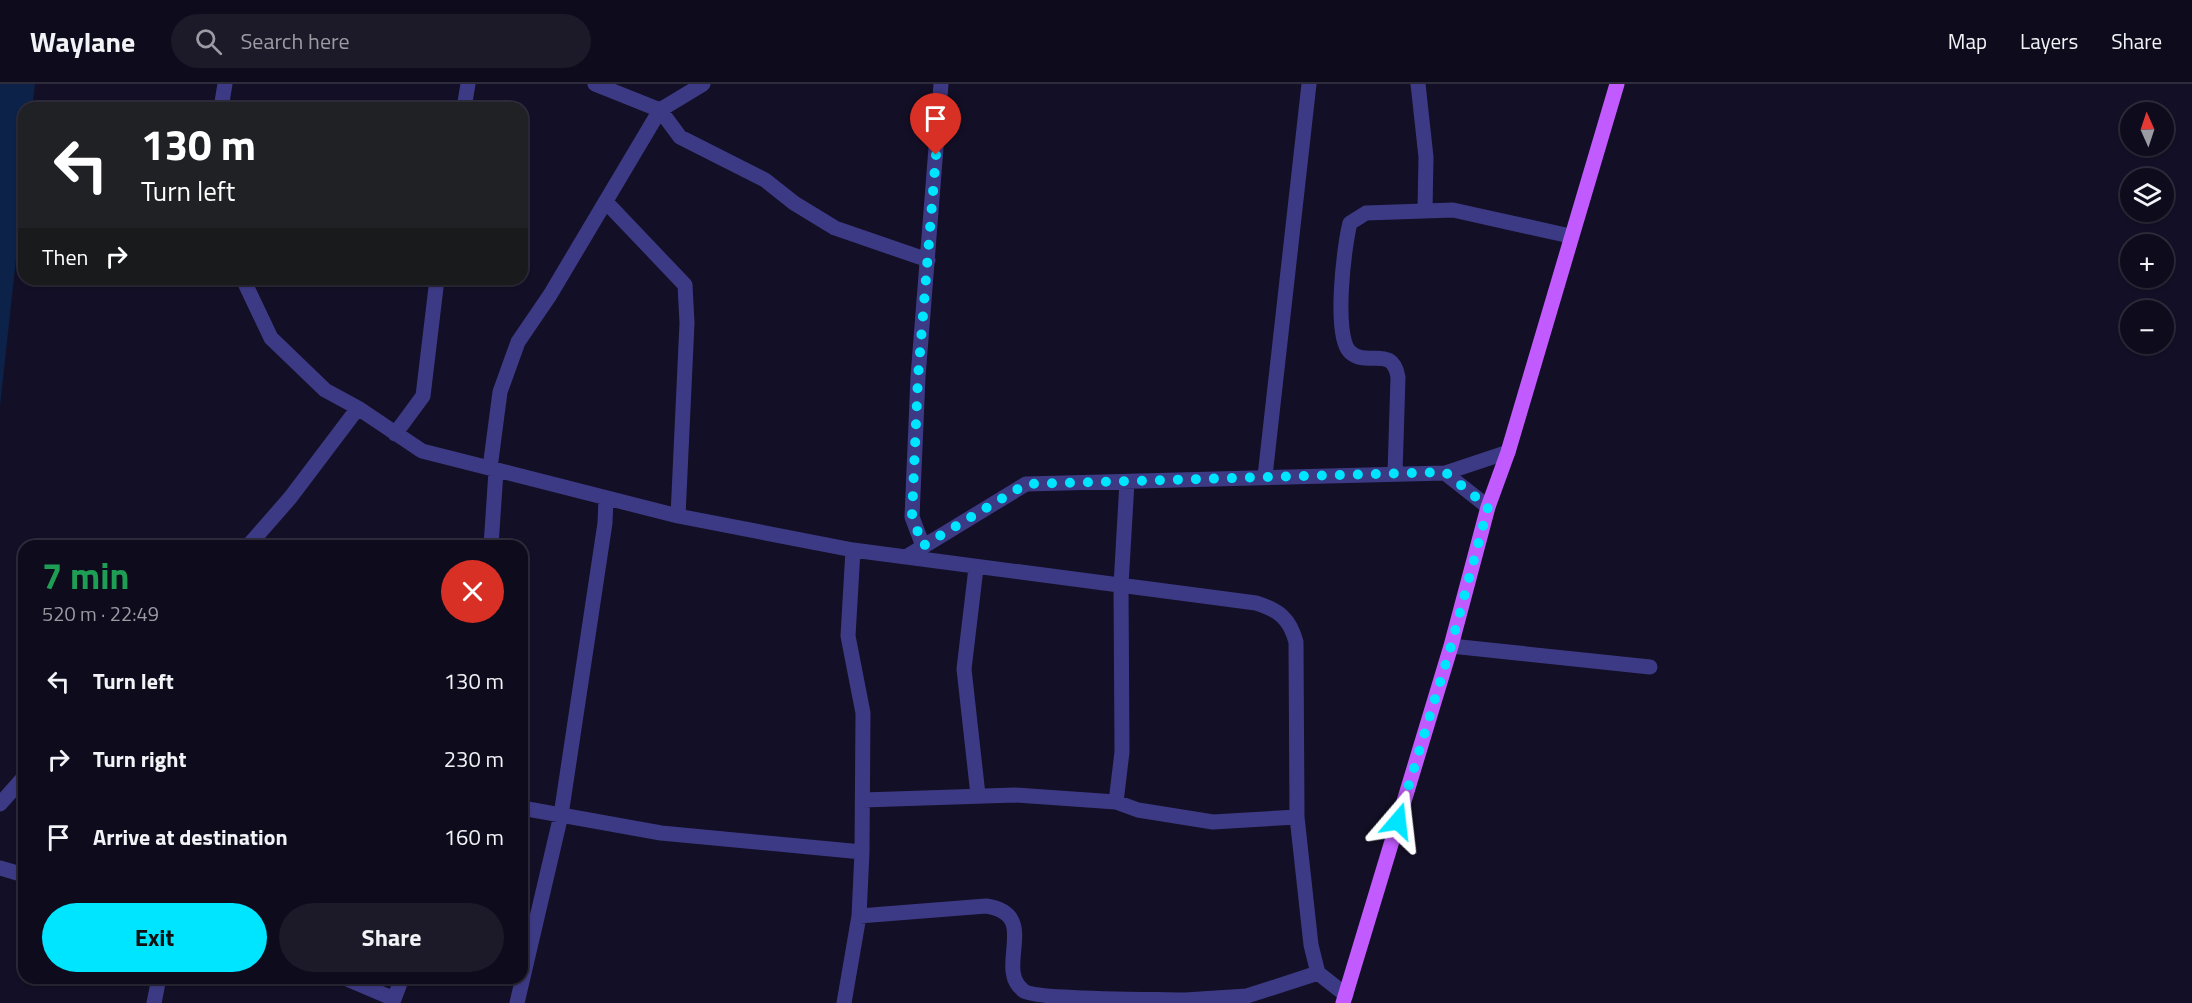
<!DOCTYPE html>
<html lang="en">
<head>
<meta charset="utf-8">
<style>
  :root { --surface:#0e0b1c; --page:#1c1929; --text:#f1f3f6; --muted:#9b9ba3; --line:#2e2b3b; --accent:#00e5ff }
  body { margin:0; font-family:"Titillium Web",sans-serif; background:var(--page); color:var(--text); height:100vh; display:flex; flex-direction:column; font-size:22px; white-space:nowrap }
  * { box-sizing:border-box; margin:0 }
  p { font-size:20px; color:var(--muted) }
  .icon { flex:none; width:33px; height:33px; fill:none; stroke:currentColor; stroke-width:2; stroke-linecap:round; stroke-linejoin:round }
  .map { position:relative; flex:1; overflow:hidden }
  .drawer { position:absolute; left:18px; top:456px; width:510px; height:444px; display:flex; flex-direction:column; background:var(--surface); border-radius:18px; box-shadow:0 2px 4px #0004,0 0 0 2px var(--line) }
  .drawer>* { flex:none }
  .top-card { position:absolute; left:18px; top:18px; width:510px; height:183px; border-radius:18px; box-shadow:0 2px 4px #0004,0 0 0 2px var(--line); background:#202124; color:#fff; overflow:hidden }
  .needle { width:39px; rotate:357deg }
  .controls { position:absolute; left:2120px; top:18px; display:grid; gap:12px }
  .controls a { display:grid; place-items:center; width:54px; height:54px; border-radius:50%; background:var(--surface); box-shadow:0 2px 4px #0004,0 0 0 2px var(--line); font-size:30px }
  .pin { position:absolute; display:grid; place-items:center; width:51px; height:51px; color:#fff; margin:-62px -26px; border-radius:50% 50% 50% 0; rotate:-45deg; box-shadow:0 0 6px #0007 }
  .pin .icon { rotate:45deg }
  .me { position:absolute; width:66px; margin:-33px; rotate:17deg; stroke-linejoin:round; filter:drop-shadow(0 0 4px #0008) }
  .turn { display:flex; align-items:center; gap:21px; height:126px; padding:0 24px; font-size:27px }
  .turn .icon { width:78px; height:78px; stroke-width:2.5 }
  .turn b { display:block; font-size:42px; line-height:51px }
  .then { display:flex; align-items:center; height:57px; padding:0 24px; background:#0003; gap:12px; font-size:22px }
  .round { display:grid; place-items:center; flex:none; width:63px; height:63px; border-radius:32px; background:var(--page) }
  .summary { display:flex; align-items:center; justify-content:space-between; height:102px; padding:0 24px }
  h1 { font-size:36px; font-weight:700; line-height:45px; color:#1e9e55 }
  .cta { display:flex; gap:12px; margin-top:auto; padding:12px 24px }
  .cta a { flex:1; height:69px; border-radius:36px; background:var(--accent); color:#111; font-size:24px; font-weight:700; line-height:69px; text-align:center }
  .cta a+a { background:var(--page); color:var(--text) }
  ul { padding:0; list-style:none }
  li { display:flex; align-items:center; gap:18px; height:78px; padding:0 24px }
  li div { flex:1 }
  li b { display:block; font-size:22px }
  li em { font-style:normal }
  header { display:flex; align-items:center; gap:36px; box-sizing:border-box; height:84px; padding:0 30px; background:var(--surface); border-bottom:2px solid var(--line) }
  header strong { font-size:28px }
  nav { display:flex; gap:33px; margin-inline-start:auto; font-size:21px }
  .search { width:420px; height:54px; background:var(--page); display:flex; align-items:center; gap:15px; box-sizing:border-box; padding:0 21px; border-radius:33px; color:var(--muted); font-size:22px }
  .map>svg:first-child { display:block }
</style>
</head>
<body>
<header>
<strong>Waylane</strong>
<div class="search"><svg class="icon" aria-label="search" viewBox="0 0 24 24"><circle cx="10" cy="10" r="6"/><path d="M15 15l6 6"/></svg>Search here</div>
<nav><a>Map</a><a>Layers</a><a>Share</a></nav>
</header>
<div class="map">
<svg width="2192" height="919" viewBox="0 0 2192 919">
  <rect width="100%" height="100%" fill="#130f26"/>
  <!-- water -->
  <path fill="#0c2248" d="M0,0H35L32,24H24V102L0,322Z"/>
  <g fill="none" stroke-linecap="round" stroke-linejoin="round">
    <!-- minor -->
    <path stroke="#3d3a85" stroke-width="15" d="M703,0L660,26L680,53L765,96L794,119L835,144L928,176
      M1418,0L1426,73L1425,126
      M221,24L225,0
      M464,24L468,0
      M606,118L685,201L687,239L678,432
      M243,195L271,254L325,306L358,324L422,367L678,432L853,466L1256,519C1279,526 1290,535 1296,558L1297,733L1311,861L1318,889L1346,911
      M395,350L423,312L437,195
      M1395,389L1398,293C1392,260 1367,284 1350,268C1333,252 1344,162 1350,139L1366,129L1453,126L1570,152
      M1445,389L1488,423
      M1265,392L1309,0
      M248,462L290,414L358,324
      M491,462L496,387L490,384L500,308L518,258L550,211L660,26L595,0
      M923,462L912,433L918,293L941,0
      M906,473L1026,400L1445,389L1508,368
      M976,484L964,585L978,711
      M1451,562L1650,583
      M863,716L1015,711L1116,718L1138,726L1213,738L1297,733
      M1116,718L1122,668L1121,501L1127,398
      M0,720L24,693
      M522,724L661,749L862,768
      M0,784L24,791
      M859,832L986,822C1042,830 993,885 1024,907C1037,916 1160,915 1185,916
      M345,894L394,915L402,894
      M154,919L159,894
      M517,919L561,731L605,439L606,414
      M844,919L859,832L862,768L863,629L848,552L853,466
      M1185,919V916L1247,912L1318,889"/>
    <!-- major -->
    <path stroke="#c25bff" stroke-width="15" d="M1343,919L1451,562L1488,423L1508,368L1617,0"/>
  </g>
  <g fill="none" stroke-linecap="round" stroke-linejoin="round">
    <!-- route -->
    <path stroke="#00e5ff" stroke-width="10" stroke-dasharray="0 18" d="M936,71L918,293L912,432L923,462L1026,400L1445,388L1488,423L1451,562L1398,737"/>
  </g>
</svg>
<div class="controls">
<a><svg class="needle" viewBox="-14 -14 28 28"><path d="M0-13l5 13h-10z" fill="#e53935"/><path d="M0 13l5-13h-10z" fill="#9b9ba3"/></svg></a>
<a><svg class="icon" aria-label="layers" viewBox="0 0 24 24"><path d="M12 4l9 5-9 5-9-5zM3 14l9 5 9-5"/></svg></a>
<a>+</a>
<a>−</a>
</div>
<div class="pin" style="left:936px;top:71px;background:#d93025"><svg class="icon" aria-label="arrive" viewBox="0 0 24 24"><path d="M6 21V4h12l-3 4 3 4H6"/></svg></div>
<svg class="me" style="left:1398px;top:737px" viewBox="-20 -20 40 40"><path d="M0-17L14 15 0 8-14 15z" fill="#00e5ff" stroke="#fff" stroke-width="4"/></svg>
<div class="top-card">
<div class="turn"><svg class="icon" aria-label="left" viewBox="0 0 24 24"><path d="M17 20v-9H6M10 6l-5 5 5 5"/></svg><div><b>130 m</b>Turn left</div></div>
<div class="then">Then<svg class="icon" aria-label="right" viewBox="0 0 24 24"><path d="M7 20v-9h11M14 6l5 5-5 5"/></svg></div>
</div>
<section class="drawer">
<div class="summary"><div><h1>7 min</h1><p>520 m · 22:49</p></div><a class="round" style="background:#d93025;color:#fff"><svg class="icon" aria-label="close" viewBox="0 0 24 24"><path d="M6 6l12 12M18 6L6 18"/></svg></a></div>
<ul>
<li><svg class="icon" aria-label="left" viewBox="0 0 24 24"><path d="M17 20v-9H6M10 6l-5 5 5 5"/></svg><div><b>Turn left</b></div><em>130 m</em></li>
<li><svg class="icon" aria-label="right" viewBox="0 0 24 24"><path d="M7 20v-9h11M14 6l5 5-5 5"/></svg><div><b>Turn right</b></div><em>230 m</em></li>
<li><svg class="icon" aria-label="arrive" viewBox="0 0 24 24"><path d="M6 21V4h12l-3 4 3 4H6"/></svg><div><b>Arrive at destination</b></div><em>160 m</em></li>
</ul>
<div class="cta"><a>Exit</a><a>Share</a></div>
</section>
</div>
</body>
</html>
